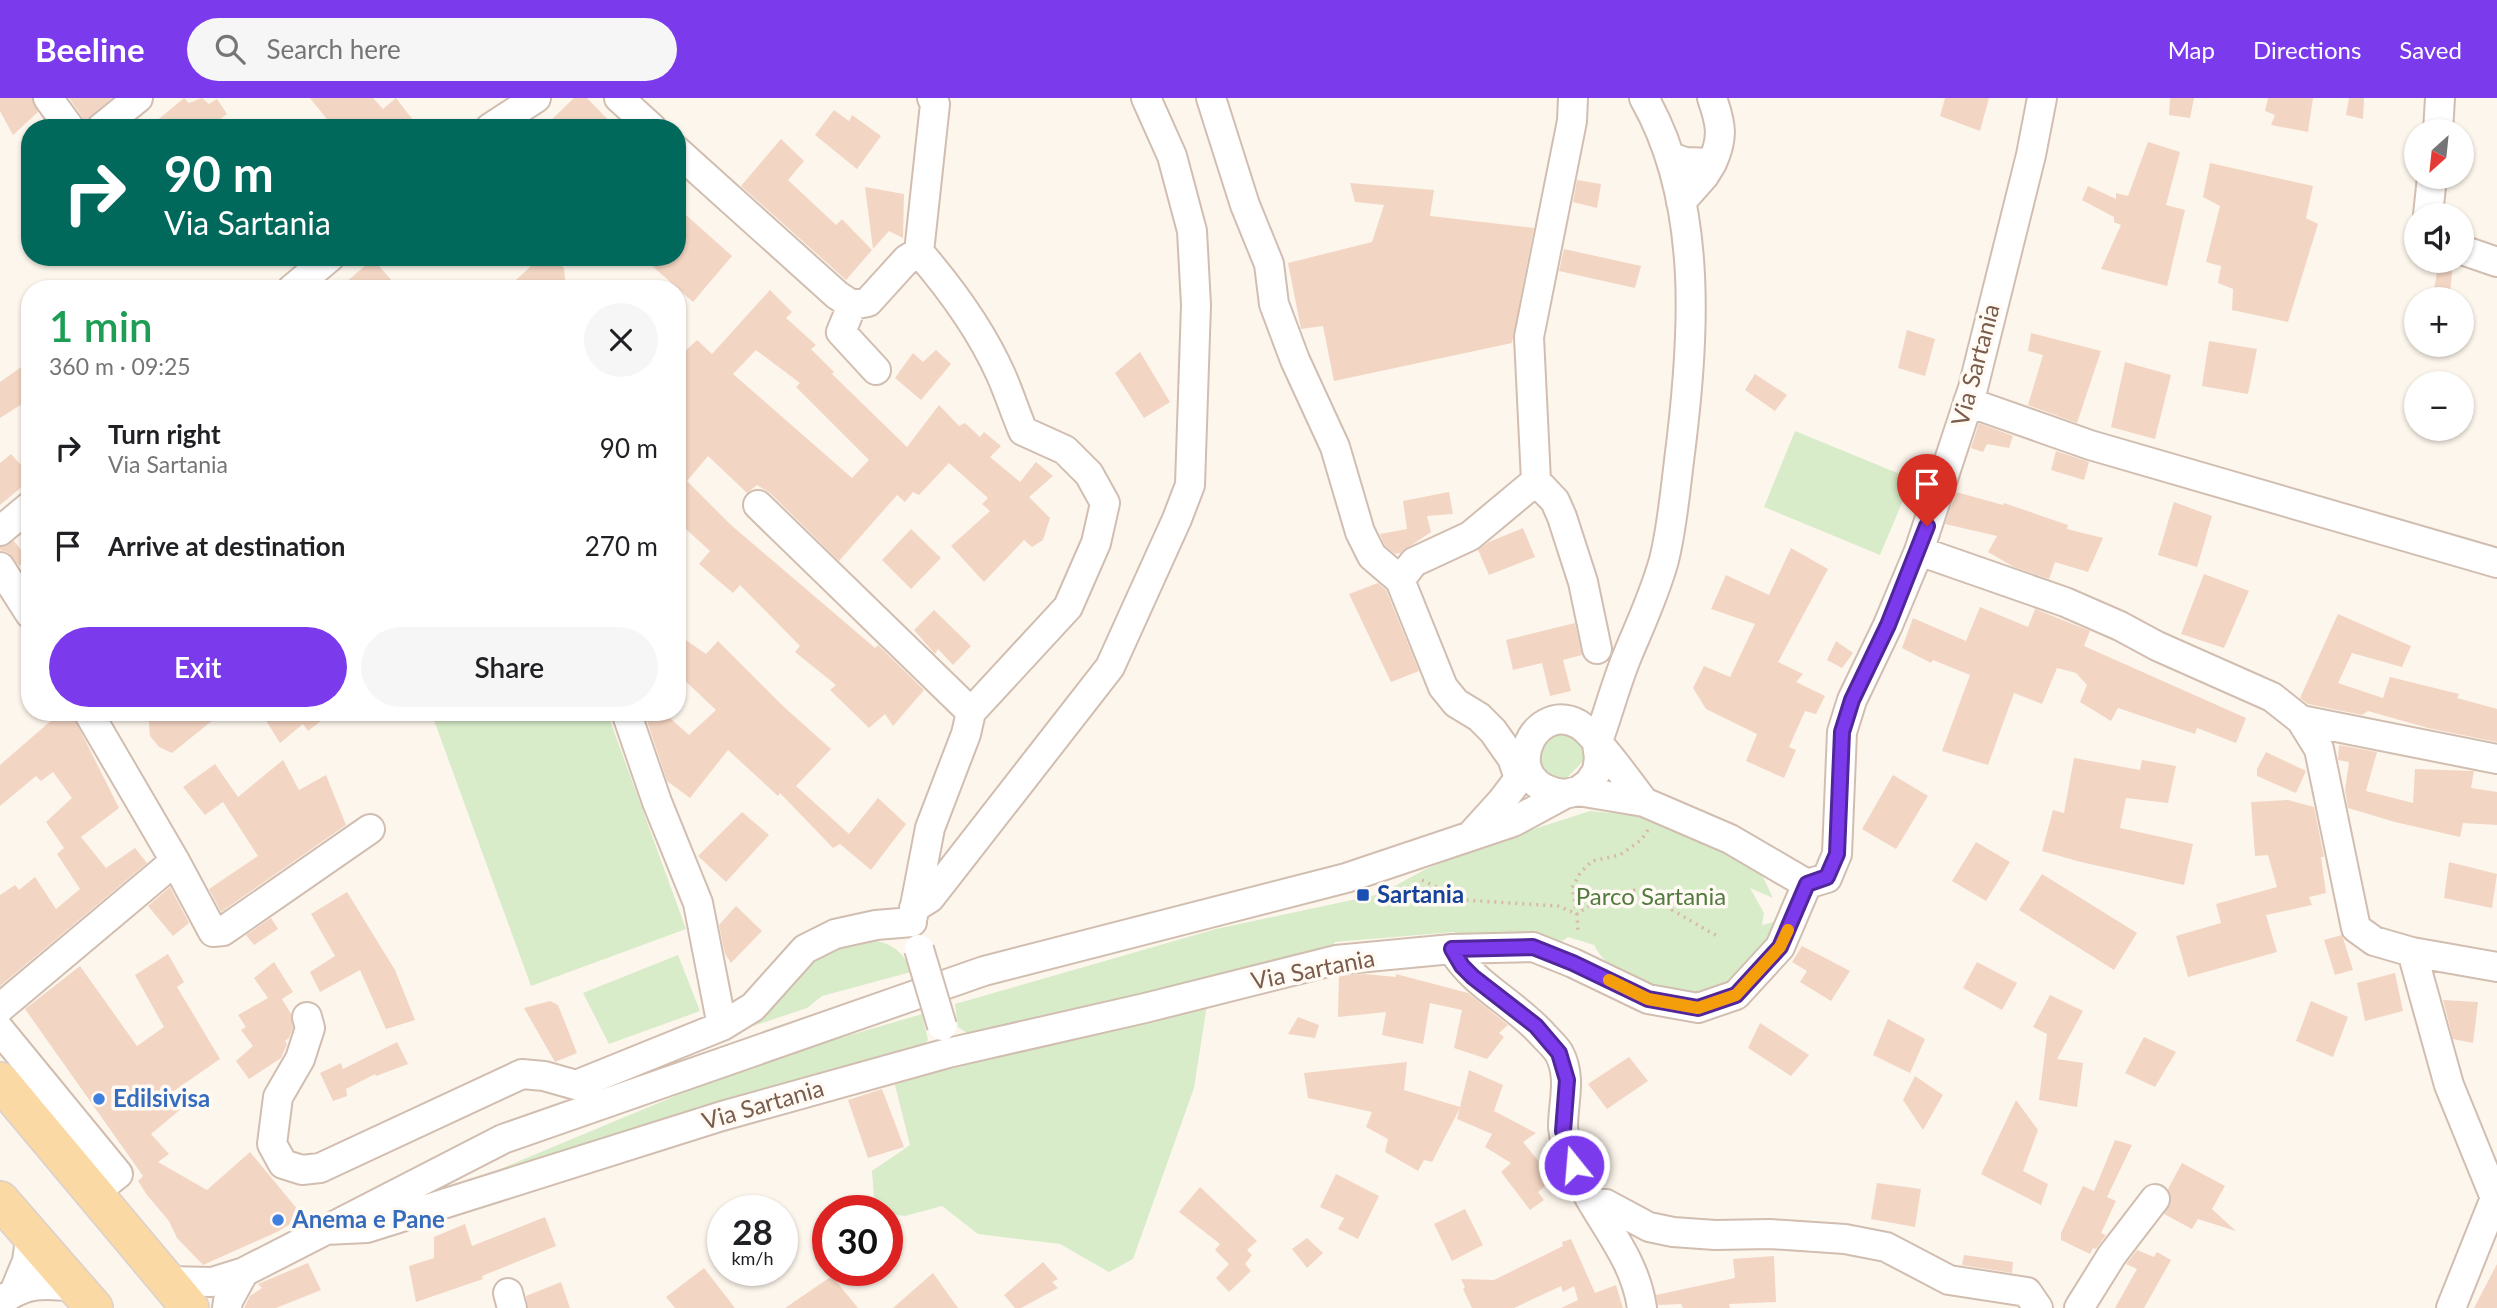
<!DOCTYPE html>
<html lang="en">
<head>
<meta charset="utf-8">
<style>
  :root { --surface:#fff; --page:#f6f6f6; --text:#202124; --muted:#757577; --accent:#7c3aed }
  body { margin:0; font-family:Lato,sans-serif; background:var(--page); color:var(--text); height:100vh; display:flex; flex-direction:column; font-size:26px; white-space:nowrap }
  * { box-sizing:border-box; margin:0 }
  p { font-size:23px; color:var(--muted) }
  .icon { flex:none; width:38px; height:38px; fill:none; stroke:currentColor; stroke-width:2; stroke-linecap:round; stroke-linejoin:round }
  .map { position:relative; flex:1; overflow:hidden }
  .sheet { position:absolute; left:21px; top:182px; width:665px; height:441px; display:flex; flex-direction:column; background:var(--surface); border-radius:28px; box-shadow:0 2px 5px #0004 }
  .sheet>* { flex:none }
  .hud { position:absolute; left:21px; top:21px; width:665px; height:147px; border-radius:28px; box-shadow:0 2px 5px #0004; background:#00695c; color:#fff; overflow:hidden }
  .needle { width:46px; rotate:207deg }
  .buttons { position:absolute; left:2404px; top:21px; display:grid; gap:14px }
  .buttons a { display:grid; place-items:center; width:70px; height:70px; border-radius:50%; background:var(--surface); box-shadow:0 2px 5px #0004; font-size:35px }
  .speed { position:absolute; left:707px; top:1097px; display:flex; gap:14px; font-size:35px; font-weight:700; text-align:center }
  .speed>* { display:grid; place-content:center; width:91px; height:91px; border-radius:50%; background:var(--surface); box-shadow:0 2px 5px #0004; line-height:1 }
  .speed small { font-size:18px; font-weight:400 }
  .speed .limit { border:10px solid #d22; background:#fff; color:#111 }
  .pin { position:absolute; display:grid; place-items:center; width:60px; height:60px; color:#fff; margin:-72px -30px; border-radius:50% 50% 50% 0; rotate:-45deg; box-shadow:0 0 7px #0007 }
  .pin .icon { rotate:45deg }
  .me { position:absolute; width:77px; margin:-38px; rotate:343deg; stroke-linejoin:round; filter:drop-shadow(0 0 5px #0008) }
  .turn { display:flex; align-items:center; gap:24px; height:147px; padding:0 28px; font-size:32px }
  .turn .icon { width:91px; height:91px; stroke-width:2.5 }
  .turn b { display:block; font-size:49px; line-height:60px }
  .round { display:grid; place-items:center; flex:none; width:74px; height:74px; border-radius:37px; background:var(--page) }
  .headline { display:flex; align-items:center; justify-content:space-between; height:119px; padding:0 28px }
  h1 { font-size:42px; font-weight:600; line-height:52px; color:#1e9e55 }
  .action { display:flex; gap:14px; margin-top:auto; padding:14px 28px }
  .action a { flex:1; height:80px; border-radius:42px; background:var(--accent); color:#fff; font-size:28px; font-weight:600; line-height:80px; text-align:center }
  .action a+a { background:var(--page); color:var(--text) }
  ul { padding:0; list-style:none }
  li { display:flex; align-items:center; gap:21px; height:98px; padding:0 28px }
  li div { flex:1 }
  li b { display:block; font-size:26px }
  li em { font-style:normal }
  header { display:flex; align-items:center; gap:42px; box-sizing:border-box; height:98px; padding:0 35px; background:var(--accent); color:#fff }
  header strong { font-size:33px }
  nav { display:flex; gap:38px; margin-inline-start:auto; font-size:24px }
  .search { width:490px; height:63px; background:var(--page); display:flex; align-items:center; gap:18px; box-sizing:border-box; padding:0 24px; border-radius:38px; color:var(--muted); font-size:26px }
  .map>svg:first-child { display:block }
</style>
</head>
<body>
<header>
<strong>Beeline</strong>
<div class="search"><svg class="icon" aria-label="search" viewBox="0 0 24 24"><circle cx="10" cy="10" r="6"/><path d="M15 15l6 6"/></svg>Search here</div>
<nav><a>Map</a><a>Directions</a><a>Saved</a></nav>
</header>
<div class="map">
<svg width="2497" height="1210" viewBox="0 0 2497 1210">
  <rect width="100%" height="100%" fill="#fdf6ec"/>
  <!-- green -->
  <path fill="#d8ecc9" d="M1795,333L1912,381L1880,457L1764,409Z
    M431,614H607L686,831L531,888Z
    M1563,633L1574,636L1586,652L1584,662L1565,682L1547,683L1537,657L1554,637Z
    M1590,713L1643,718L1737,761L1763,779L1773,800L1750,790L1764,815L1762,827L1778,823C1766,852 1725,903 1689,901C1678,900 1656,887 1644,883C1621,874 1606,870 1594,847L1568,839L1558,846L1461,840L1454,834L1335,844L1331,851L976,941L958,929L955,906L1216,831L1380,796L1424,772L1485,747Z
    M853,840C881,842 901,845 911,874L822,898L807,910L729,936L809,862Z
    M678,857L700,913L609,946L583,895Z
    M1209,894L1194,990L1133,1161L1109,1174L1060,1146L978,1136L942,1108L905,1118L887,1116V1113H875L872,1073L910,1047L894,983Z
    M922,916L928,942L919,953L672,1019L481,1079L752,966Z"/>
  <!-- building -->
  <path fill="#f3d5c3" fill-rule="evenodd" d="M0,0H32L38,14L13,37L0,13Z
    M69,0H112L85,23Z
    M184,0L189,5L202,0L209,6L217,1L227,16L209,30H148Z
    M310,0H373L383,11L396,0L419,30H334Z
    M574,0H587L616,30H543Z
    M1945,0H1989L1980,33L1940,18Z
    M2170,0H2194L2190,20L2169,17Z
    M2268,0H2313L2308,34L2271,27L2275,17L2265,13Z
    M2349,0H2364L2363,21L2346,17Z
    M834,12L849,23L852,17L881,38L857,71L815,37Z
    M781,41L804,63L788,82L836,127L842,121L872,152L846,182L741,88Z
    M2148,44L2180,54L2166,107L2185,112L2167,188L2101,171L2121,127L2114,124V119L2082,102L2088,88L2116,101V95L2128,98Z
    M2210,65L2313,88L2306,120L2318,126L2288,224L2232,212L2233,191L2218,185L2221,168L2206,164L2220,108L2203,99Z
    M1577,82L1601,86L1597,110L1573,104Z
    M1350,85L1434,92L1430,118L1534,130L1512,245L1334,283L1323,228L1301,231L1288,165L1372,144L1384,107L1355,104Z
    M865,89L904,96L903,140L889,133L873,151Z
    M677,109L732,158L693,204L642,159H677Z
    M1564,151L1641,168L1635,190L1559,173Z
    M541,159H552L564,170L566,191H506Z
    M373,161L399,191H338Z
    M2439,163H2449L2453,165L2450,194L2434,192Z
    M770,192L792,214L786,220L816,247L811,251L834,274L832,276L907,349L939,307L959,328L965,325L980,339L984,334L1001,348L990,359L1020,384L1036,364L1053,378L1029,399L1050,420L1043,442L1032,449L1024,442L984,484L951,448L990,413L982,406L988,400L949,365L919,397L913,394L905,404L897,397L839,463L770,395L757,387L747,395L708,358L687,383L731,427L875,550L878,547L924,592L893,628L885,616L869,630L830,592L836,587L795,554L800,548L740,487L733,495L699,466L710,453L677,423V261L697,242L712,256ZM756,252L800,285L796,289L869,362L852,380L733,276Z
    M1907,232L1935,241L1925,278L1898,270Z
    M2031,235L2101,253L2077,325L2028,307L2043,257L2028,253Z
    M2209,243L2257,251L2248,296L2202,288Z
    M936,252L951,266L921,302L895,280L913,255L923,264Z
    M1140,254L1170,304L1144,320L1115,275Z
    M30,263V301L0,320V284Z
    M2125,264L2171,277L2155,341L2111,329Z
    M1755,276L1787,297L1775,313L1745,292Z
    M1979,325L2013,338L2009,350L1987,346L1983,354L1971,350Z
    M2056,353L2089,364L2084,382L2051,372Z
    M11,356L30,377V382L0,407V365Z
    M1449,394L1453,416L1427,418L1431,434L1400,455L1395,456L1385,448L1380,436L1407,431L1403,403Z
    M1956,394L2003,407L2004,405L2068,427L2067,431L2103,440L2088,474L2055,464L2049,481L2014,469L1988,454L1997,438L1945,426Z
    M2174,404L2212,418L2197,469L2158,457Z
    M1523,430L1535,459L1489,477L1478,452L1489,444Z
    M911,431L941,460L911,491L882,462Z
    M14,443L28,461L19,468L8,455L0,452V449Z
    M1791,450L1828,471L1778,564L1803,576L1796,584L1825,598L1816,616L1805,613L1789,649L1796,652L1784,680L1746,663L1757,636L1706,611L1693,590L1704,568L1730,579L1755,526L1711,511L1726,477L1769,497Z
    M2204,476L2249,493L2224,550L2181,536Z
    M1378,485L1386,492L1419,573L1391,584L1349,496Z
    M1980,509L2028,529L2035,511L2090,533L2084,548L2246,620L2236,645L2197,630L2195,636L2118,610L2111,623L2080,604L2087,587L2076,575L2057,570L2042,606L2014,595L1988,667L1942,653L1970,577L1933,562L1931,565L1902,550L1913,520L1966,543Z
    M934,512L971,548L953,567L938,551L935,556L914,532Z
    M2338,516L2411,548L2402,569L2352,555L2338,585L2383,600L2390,579L2459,596L2457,600L2497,611V644L2428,630L2368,613L2362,617L2308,606L2300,600Z
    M1575,525L1582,557L1563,562L1571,593L1550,598L1542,565L1513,572L1506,542Z
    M677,536L706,556L718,543L784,609L831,651L796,688L849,736L878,700L906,726L871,772L840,746L833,750L780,695L778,698L728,652L690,700L667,683L644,614H663L689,637L716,612L677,575Z
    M1836,543L1853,555L1842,570L1827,562Z
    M61,614H71L119,710L81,739L106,770L135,750L147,765L0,888V797L15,787L19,792L35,779L56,811L80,791L57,756L64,750L46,724L72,700L53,674L41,683L36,678L0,708V667Z
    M148,614H223L172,655L159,649L150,638Z
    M274,614H332L308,633L303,626L280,645L265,621Z
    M2339,647L2377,654L2366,693L2413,705L2415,671L2474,673L2471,690L2497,694V727L2463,725L2460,739L2395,724L2348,710L2345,692L2349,664L2338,662Z
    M2266,654L2306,673L2296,695L2257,678V671Z
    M2074,660L2140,672L2142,662L2176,668L2168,705L2126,700L2120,730L2193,746L2184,787L2081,764L2042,753L2053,712L2064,715Z
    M283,662L299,692L326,677L346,727L221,814L209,791L258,758L223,704L205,717L183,689L215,666L238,699Z
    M1893,677L1928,698L1896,751L1862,731Z
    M2288,702L2314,709L2324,759H2321L2326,795L2309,799L2312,807L2266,817L2277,854L2188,879L2176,838L2221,825L2216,806L2277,789L2268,757L2255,758L2251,704Z
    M742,714L769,737L726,784L698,758Z
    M1976,744L2010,764L1986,803L1952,783Z
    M2449,764L2497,776L2492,810L2444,800Z
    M2042,776L2137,835L2114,872L2019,812Z
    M170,789L189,825L173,838L148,808Z
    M347,794L395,872L415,922L386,931L360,872L320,894L310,874L335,858L311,816Z
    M736,808L762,833L731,865L725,856L719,827Z
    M271,820L278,831L254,847L246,837Z
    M2342,837L2353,872L2335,877L2324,842Z
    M1802,848L1850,873L1831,903L1800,884L1807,873L1792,864Z
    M168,856L184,884L177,889L220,961L168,997L181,1011L151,1036L169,1056L158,1064L207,1092L250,1054L303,1118L277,1134L203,1167L177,1140L169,1123L147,1097L138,1083L143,1078L25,911L80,868L137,948L164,929L135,877Z
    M274,864L293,894L282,901L291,916L293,930L289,940L285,943L287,946L281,960L249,981L236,963L253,948L241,932L246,929L238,917L268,900L254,880Z
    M1977,864L2017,885L2002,912L1963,890Z
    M2395,875L2403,913L2365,923L2357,885Z
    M1364,876L1396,879V876L1468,895L1508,927L1499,935L1504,939L1487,961L1454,950L1462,912L1430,905L1423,946L1382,937L1386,914L1338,919L1339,878Z
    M2050,897L2083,913L2057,961L2083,965L2077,1009L2039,1002L2047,936L2033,929Z
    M2443,902L2478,904L2473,945L2453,941Z
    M550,903L558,907L577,955L555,964L524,910Z
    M2311,903L2348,919L2333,959L2296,943Z
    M1298,919L1319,927L1315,940L1288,936Z
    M1888,921L1925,941L1910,975L1873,957Z
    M1760,925L1809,957L1791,978L1748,950Z
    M2144,939L2176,954L2155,989L2125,975Z
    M397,944L408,966L376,978L375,976L346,991L347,998L333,1003L320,975L341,965L343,971Z
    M1629,959L1648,983L1607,1011L1588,986Z
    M1407,964L1404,992L1460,1009L1469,972L1503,987L1494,1013L1536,1035L1523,1044L1553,1081L1538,1094L1544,1102L1530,1112L1501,1074L1511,1065L1485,1049L1492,1036L1457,1021L1460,1010L1432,1064L1424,1062L1418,1073L1385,1054L1388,1041L1366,1029L1372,1014L1308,1000L1304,975Z
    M1915,978L1943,997L1923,1032L1903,1002Z
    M882,991L904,1049L868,1060L848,1002Z
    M2016,1002L2038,1032L2023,1073L2048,1086L2041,1107L1981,1076Z
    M2115,1042L2132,1047L2107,1099L2116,1103L2101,1135L2106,1137L2096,1151L2093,1150L2090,1156L2061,1142V1135L2083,1088L2094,1093Z
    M2182,1065L2225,1088L2212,1111L2236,1133L2198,1121L2192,1131L2164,1116L2171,1102L2168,1091Z
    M1336,1076L1379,1098L1358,1141L1338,1131L1344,1120L1320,1109Z
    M1877,1085L1921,1091L1915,1129L1871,1121Z
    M1200,1089L1257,1143L1247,1152L1252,1157L1245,1166L1251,1173L1229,1194L1216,1180L1229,1166L1215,1152L1220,1146L1179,1114Z
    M1465,1111L1483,1147L1452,1163L1434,1126Z
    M545,1119L556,1148L482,1178L483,1181L416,1204L409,1168L434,1160V1139L465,1126L472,1148Z
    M1307,1140L1323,1155L1307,1170L1292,1151Z
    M1571,1141L1595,1195L1616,1187L1623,1210H1561L1578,1202L1574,1188L1563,1194L1561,1188L1514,1210H1472L1463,1191L1465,1189L1461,1181L1494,1182L1563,1148L1562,1144Z
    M2137,1152L2154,1159L2157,1154L2171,1162L2144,1210H2115L2137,1171L2126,1166Z
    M1964,1157L2013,1164L2012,1175L1962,1167Z
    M1774,1158L1776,1204L1729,1206L1730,1210H1683L1681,1206L1658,1207L1656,1197L1735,1180L1733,1161Z
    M1043,1164L1058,1181L1052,1184L1058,1190L1021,1210H1015L1004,1197Z
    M308,1165L321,1192L276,1210H244L250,1198L262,1190L258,1186Z
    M2497,1166V1210H2474Z
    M704,1170L735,1210H675L666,1199Z
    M933,1175L958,1210H893Z
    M832,1178L858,1210H785Z
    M561,1184L570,1210H528L526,1198Z"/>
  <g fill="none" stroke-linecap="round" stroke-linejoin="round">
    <!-- minor casing -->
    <g stroke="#d1beb0" stroke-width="32">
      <path id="minor" d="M48,0L70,30
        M619,0L652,30
        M932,0L935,6L919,154C951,191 981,232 1001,277C1009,295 1015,314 1023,333L1065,352L1089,376L1105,405L1096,445L1068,509L971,614
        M1211,0L1245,107L1269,166L1274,206L1295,262L1335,349L1360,434L1372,458L1400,482
        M1573,0L1572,23L1529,239L1536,383L1555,403L1562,419L1583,484L1597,551
        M101,30L138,0
        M490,30L536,0
        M2438,33L2440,0
        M677,53L837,197L852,207L868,204L907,161L919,154
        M1671,59L1685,64L1712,65L1704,78L1681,104
        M1712,65C1724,39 1721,26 1712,0
        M2428,117L2432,79
        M2462,152L2497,164
        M292,191L330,159
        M852,207L841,234L876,272
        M1968,304L2090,347L2497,465
        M758,407L971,614L966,636L930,730L913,818
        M0,433L30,408
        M1919,453L2065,504L2120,528L2157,548L2272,599L2301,622L2319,651L2356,830L2374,843L2412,854L2449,987L2495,1100L2451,1210
        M0,469L30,516
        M88,614L175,763L213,834L223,833L370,731
        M626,614L657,704L698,805L722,928
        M2301,622L2497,661
        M1519,680L1512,660L1493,633L1479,619L1456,605L1443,589L1400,482L1414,464L1470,438L1536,383
        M1578,693L1644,704L1730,741L1807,786
        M1565,696C1495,689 1531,601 1578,626C1592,633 1632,688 1644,704
        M1473,735L1502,703L1527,670
        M914,810L930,800L1110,569L1177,421L1190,387L1196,207L1192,133L1172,58L1146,0
        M1452,851C1475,889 1517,906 1545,939C1550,944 1556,950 1559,955C1572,979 1563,1004 1563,1029C1564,1041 1569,1055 1573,1065C1592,1117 1634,1153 1642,1210
        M2412,854L2497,869
        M0,910L175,763
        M307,919L310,930L300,961L278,999L272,1046L283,1066L302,1072L320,1070L522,976L544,978L576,987L722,928L753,909L805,851L835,836L876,827L912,824
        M0,932L118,1076L94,1095
        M1593,1105L1606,1106L1649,1129L1673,1134L1715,1137L1770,1136L1845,1141L1886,1149L1949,1182L2027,1194L2038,1210
        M325,1132L367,1130L722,1018L948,955L1145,910L1336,862L1452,851L1533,849L1573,865L1648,901L1698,910L1736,897L1780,849L1807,786L1827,780L1837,756L1842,634L1852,602L1888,527L1919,453L1973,290L2031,57L2042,0
        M167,1183L212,1184L244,1174L503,1041L984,873L1346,780L1513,724L1565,696L1578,693L1589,685L1597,673L1599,660L1597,646C1608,616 1616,585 1628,556C1641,525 1655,495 1664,462C1672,430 1675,395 1679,363C1694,245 1705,107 1644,0
        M15,1192L27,1163L31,1135
        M508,1195L512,1210
        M0,1204C26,1183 46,1186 77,1189
        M227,1210L228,1203L244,1174
        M2079,1210L2112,1157L2155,1101"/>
    </g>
    <!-- major casing -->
    <g stroke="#dad1cd" stroke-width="40">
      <path id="major" d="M0,983L190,1210
        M0,1102L94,1210"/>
    </g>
    <!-- path -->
    <path stroke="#d9b8a5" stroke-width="3.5" stroke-dasharray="2 5" stroke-linecap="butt" d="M1648,732L1641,742L1620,757L1592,763L1580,775L1572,790L1577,816C1597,801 1624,788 1651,793C1658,795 1666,800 1672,804V812L1719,839
      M1422,782L1463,802L1558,808L1577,816L1578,834"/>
    <!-- minor -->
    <use href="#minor" stroke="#fff" stroke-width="28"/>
    <!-- major -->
    <use href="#major" stroke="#fbd9a5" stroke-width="37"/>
    <!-- minor-bridge casing -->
    <g stroke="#d1beb0" stroke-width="32" stroke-linecap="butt">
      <path id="minor-bridge" d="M919,851L942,928"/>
    </g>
    <!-- minor-bridge -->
    <use href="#minor-bridge" stroke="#fff" stroke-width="28"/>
  </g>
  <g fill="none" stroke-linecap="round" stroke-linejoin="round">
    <!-- route casing -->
    <g stroke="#51269a" stroke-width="18">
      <path id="route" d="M1574,1067L1563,1033L1567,982L1559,955L1536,928L1473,879L1462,868L1452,851L1533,849L1573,865L1648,901L1698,910L1736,897L1780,849L1807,786L1827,779L1837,756L1842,634L1852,602L1888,527L1927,428"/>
    </g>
    <!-- route -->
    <use href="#route" stroke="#7c3aed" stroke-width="12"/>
    <!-- slow -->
    <path stroke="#f59e0b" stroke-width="12" d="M1609,882L1648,901L1698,910L1736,897L1780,849L1788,832"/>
  </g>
  <!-- markers -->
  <rect fill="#1a4fb4" stroke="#fffaf3" stroke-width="2.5" x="1356" y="790" width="14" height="14" rx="3.5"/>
  <g fill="#3f7fe0" stroke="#fffaf3" stroke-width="2.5">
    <circle cx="99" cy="1001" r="7"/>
    <circle cx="278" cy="1122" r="7"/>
  </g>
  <g text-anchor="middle" stroke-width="7" stroke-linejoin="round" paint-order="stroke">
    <!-- street labels -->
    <g font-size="24" fill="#7a5c4d" stroke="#fffaf3">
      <text transform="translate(1976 267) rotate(-75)" y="8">Via Sartania</text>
      <text transform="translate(1313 872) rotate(-11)" y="8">Via Sartania</text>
      <text transform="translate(763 1007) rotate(-16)" y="8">Via Sartania</text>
    </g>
    <!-- transit labels -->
    <g font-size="24" font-weight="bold" fill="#164399" stroke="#fffaf3" text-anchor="start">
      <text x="1377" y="805">Sartania</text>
    </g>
    <!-- park labels -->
    <g font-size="24" fill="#537a41" stroke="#fffaf3">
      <text x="1651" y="807">Parco Sartania</text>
    </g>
    <!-- shop labels -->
    <g font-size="24" font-weight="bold" fill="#366cbe" stroke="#fffaf3" text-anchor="start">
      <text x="113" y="1009">Edilsivisa</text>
      <text x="292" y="1130">Anema e Pane</text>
    </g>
  </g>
</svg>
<div class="buttons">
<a><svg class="needle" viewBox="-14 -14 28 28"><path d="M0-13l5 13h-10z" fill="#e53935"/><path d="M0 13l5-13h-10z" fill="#757577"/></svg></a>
<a><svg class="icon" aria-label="sound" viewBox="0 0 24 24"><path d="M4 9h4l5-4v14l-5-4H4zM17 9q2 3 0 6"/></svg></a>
<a>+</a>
<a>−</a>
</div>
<div class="speed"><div>28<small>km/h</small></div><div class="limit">30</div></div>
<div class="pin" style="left:1927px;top:428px;background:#d93025"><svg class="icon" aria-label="arrive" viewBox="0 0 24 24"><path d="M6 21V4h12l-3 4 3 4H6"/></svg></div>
<svg class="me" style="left:1574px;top:1067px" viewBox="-20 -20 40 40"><circle r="17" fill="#7c3aed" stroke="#fff" stroke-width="3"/><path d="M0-11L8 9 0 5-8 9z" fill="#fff"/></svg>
<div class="hud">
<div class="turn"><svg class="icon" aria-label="right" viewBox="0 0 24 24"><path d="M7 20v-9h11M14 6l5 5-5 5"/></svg><div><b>90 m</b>Via Sartania</div></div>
</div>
<section class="sheet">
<div class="headline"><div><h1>1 min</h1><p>360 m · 09:25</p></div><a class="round"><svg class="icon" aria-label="close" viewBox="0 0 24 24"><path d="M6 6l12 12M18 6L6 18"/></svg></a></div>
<ul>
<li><svg class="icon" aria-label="right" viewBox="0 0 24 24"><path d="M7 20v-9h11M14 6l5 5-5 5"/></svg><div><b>Turn right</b><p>Via Sartania</p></div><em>90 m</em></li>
<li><svg class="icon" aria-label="arrive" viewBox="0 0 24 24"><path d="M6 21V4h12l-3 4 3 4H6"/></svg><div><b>Arrive at destination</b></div><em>270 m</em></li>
</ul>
<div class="action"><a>Exit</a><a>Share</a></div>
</section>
</div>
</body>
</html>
